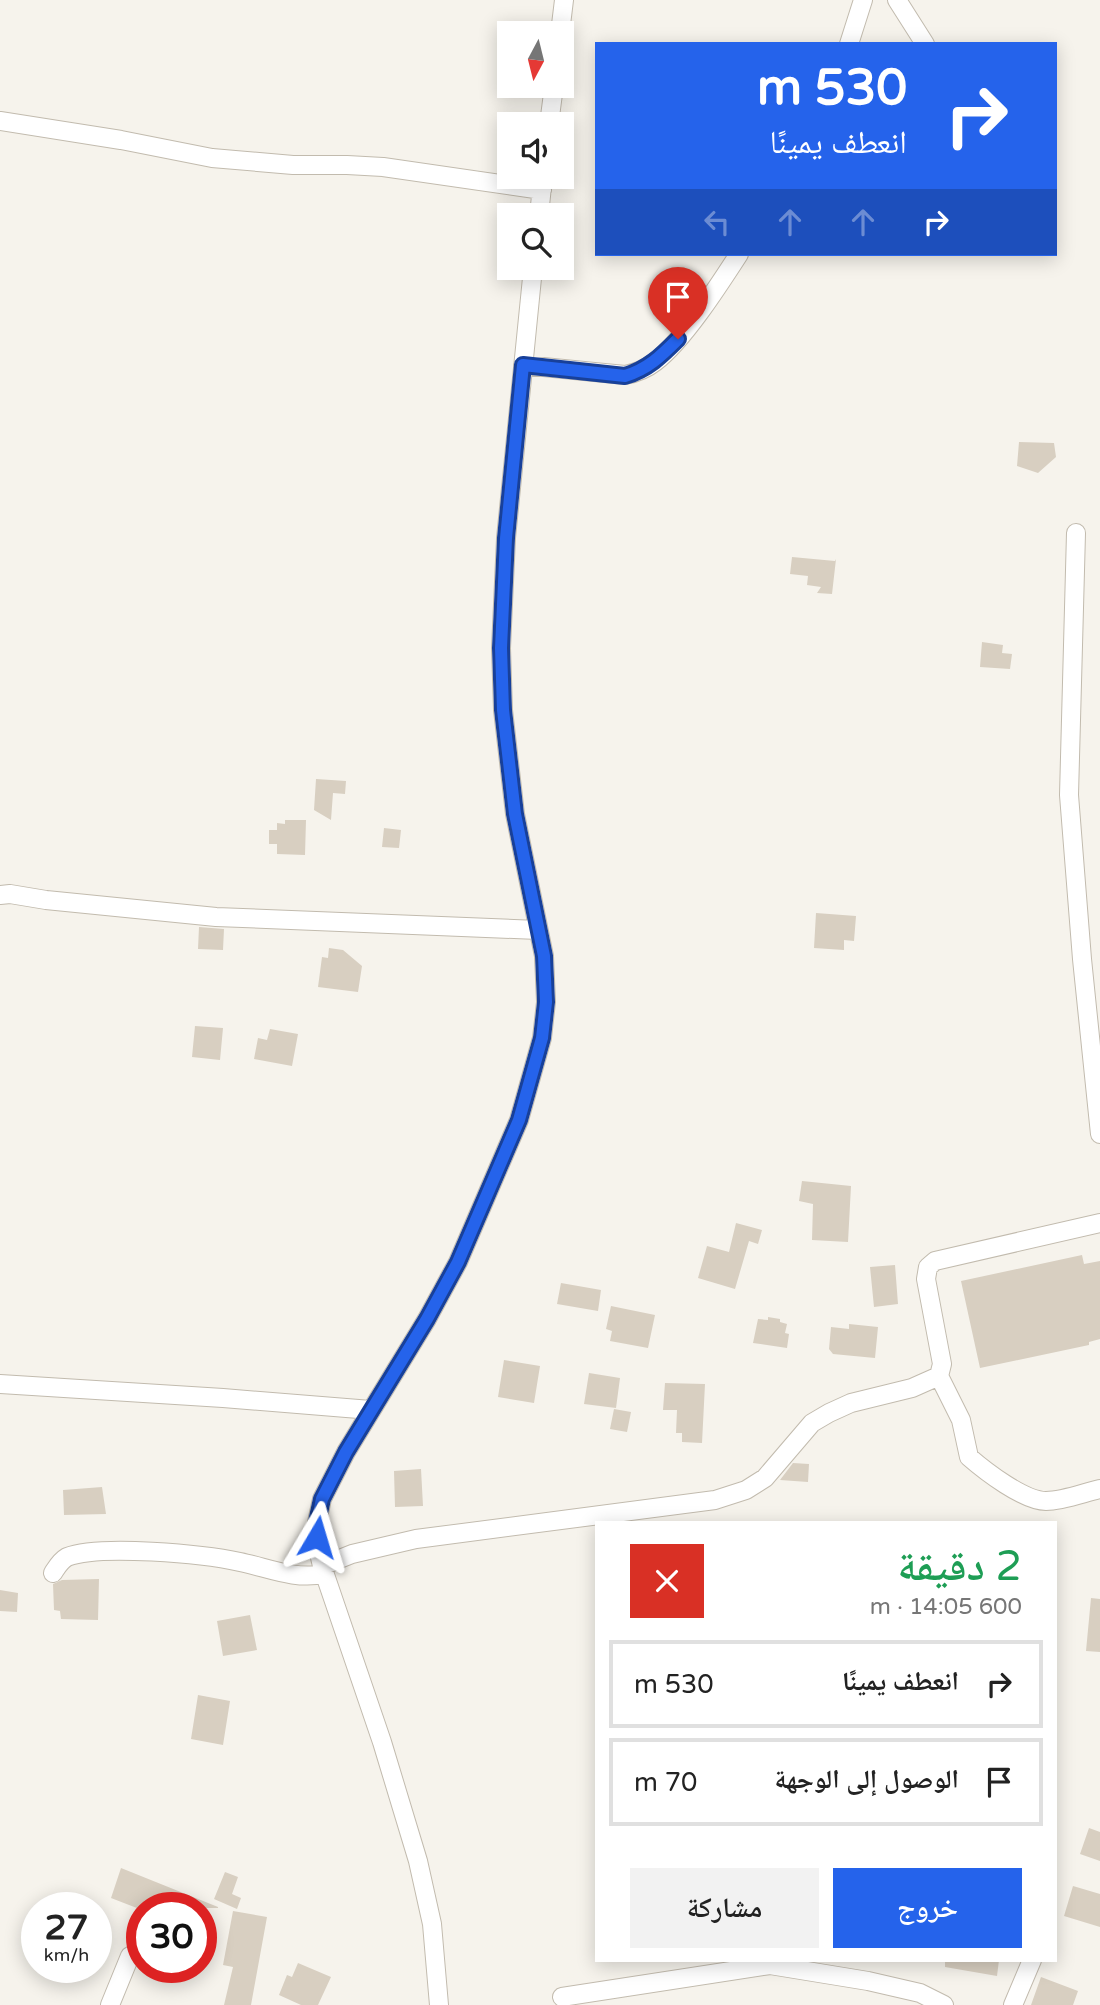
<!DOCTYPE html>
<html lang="ar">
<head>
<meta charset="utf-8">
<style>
  :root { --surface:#fff; --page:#f2f2f2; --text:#222; --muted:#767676; --line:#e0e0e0; --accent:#2563eb }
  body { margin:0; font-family:"Varela Round","Noto Naskh Arabic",sans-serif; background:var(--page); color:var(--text); direction:rtl; height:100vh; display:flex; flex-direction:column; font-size:26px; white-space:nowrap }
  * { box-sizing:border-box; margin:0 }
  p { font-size:23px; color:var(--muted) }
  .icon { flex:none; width:38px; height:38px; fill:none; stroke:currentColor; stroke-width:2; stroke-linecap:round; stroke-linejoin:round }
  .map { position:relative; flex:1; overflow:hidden; direction:ltr }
  .drawer { position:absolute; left:595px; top:1521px; width:462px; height:441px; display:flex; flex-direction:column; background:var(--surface); border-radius:0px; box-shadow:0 4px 18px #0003; direction:rtl }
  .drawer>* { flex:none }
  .hud { position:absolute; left:595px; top:42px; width:462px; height:214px; border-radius:0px; box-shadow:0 4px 18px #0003; direction:rtl; background:#2563eb; color:#fff; overflow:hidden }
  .needle { width:46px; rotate:187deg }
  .tools { position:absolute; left:497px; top:21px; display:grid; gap:14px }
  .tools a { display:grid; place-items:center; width:77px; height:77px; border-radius:0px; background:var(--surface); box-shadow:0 4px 18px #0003; font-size:35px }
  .speed { position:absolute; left:21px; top:1892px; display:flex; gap:14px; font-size:35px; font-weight:700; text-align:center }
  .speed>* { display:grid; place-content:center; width:91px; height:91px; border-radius:50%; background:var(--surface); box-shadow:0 4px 18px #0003; line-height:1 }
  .speed small { font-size:18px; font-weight:400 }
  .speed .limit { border:10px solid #d22; background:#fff; color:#111 }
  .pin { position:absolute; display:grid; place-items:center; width:60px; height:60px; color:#fff; margin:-72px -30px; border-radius:50% 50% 50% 0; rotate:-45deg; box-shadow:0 0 7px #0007 }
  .pin .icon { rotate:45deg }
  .me { position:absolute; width:77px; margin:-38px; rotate:7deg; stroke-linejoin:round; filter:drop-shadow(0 0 5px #0008) }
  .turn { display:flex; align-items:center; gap:24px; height:147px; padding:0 35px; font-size:32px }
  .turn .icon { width:91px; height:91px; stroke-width:2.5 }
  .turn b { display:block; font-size:49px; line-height:60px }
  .lanes { display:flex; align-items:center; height:66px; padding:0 35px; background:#0003; justify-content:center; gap:35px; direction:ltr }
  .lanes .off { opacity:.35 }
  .round { display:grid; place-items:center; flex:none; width:74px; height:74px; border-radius:0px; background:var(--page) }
  .summary { display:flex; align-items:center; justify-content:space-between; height:119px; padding:0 35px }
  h1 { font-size:42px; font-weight:600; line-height:52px; color:#1e9e55 }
  .action { display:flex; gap:14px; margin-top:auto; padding:14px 35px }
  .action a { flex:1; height:80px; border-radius:0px; background:var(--accent); color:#fff; font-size:28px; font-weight:600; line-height:80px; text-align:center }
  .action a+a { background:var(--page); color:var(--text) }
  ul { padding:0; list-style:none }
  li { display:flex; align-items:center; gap:21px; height:88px; margin:0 14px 10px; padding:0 21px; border:4px solid var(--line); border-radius:0px }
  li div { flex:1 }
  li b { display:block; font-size:26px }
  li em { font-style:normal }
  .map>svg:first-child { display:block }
</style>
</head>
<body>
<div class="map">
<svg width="1100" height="2005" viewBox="0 0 1100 2005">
  <rect width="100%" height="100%" fill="#f6f3ec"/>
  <!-- building -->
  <path fill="#d8cfc1" d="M1019,442L1054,443L1056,457L1038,473L1017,466Z
    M792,557L835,561L836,559L832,594L817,593L821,587L807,585L808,576L790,574Z
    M982,642L1003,645L1002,653L1012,654L1010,669L980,667Z
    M316,779L346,781L345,794L333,793L331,820L314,810Z
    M285,820H306L305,855L277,854V844H269V830H277V823L285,824Z
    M384,828L401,830L399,848L382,847Z
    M816,913L856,916L854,941L844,940V950L814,948Z
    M199,927L224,929L223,950L198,949Z
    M329,948L343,950L362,966L358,992L318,987L322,957L328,958Z
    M195,1026L223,1028L220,1060L192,1057Z
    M270,1029L298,1034L292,1066L254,1059L258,1038L267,1040Z
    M802,1181L851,1186L848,1242L812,1240L813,1204L799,1201Z
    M736,1223L762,1230L758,1244L749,1241L735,1289L698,1278L707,1246L729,1252Z
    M1082,1255L1084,1264L1100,1261V1339L1089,1342V1345L980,1368L961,1281Z
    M895,1265L898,1304L874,1307L870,1267Z
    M561,1283L601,1290L598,1311L557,1304Z
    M611,1306L655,1315L648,1348L610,1341L612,1331L606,1329Z
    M768,1317L780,1319V1322L787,1324L785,1333L789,1334L787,1348L753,1343L758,1319L768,1320Z
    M849,1324L878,1327L875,1358L833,1354L829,1349L831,1327L849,1329Z
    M504,1360L540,1366L534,1403L498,1397Z
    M589,1373L620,1378L616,1408L584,1404Z
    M665,1383L705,1384L702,1443L682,1442V1433H676L677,1410H663Z
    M614,1409L631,1412L627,1432L610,1429Z
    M793,1463L809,1464L808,1482L780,1480Z
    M421,1469L423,1506L395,1507L394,1471Z
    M102,1487L106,1514L64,1515L63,1490Z
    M99,1579L98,1620L61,1619L60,1611L54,1610L53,1584L62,1580Z
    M0,1590L18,1593L17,1612L0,1611Z
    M1091,1598L1100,1599V1652L1086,1651Z
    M250,1615L257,1650L223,1656L217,1621Z
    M198,1695L230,1701L223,1745L191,1739Z
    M1089,1828L1100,1832V1861L1080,1854Z
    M121,1868L218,1907V1908H142V1910L111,1898Z
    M225,1872L238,1877L232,1894L241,1898L237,1909L214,1899Z
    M1073,1886L1100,1894V1927L1064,1916Z
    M233,1911L267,1917L251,2005H224L233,1967L223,1965Z
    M945,1960H999L997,1976L945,1967Z
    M298,1963L331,1977L318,2005H301L279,1995L287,1975L292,1977Z
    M1041,1977L1078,1991L1073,2005H1031Z"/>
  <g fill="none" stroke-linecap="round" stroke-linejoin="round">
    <!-- minor casing -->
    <g stroke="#c2bbae" stroke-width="20">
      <path id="minor" d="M897,0L925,44
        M560,33L564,0
        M849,44L863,0
        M0,121L121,140L212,158L293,165H347L383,167L542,190
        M549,124L554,86
        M539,215L543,177
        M523,365L625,375C636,373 646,369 655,362C683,341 719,285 739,254
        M1076,533L1069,795L1082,959L1100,1134
        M0,895L10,894L46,900L216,917L538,930
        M1100,1223L935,1261L928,1267L926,1279L942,1364L939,1376L961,1420L969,1457C985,1471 1024,1501 1046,1501C1063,1501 1083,1493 1100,1489
        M0,1384L223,1398L371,1410
        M322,1566L352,1554L416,1539L715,1500L746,1490L765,1478L812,1423L829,1413L851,1403L912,1388L939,1376
        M53,1573C57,1567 60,1561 67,1557C99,1544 204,1554 240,1562C269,1568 294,1580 324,1574
        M562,1997L770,1965L868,1981L920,1993L944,2005
        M110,2005L130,1956
        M439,2005L432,1924L418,1861L382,1742L322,1566L318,1549L317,1522L322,1499L346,1452L427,1319L458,1262L519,1120L542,1038L546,1002L544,956L515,814L503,710L501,648L506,538L533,268
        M1013,2005L1032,1960"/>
    </g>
    <!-- minor -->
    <use href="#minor" stroke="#fff" stroke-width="18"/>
  </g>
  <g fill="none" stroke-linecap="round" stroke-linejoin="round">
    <!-- route casing -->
    <g stroke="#184099" stroke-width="18">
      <path id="route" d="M317,1537V1522L322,1499L346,1452L427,1319L458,1262L519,1120L542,1038L546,1002L544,956L515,814L503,710L501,648L506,538L523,365L625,376C648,369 661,356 678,339"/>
    </g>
    <!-- route -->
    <use href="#route" stroke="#2563eb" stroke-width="12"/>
  </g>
</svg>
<div class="tools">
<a><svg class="needle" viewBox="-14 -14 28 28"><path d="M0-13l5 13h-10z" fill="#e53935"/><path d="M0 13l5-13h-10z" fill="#767676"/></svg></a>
<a><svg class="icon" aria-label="sound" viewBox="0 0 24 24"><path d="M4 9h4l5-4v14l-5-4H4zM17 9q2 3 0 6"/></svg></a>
<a><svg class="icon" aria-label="search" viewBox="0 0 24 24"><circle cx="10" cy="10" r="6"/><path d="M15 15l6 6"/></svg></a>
</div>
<div class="speed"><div>27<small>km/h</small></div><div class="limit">30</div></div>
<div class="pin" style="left:678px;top:339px;background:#d93025"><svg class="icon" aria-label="arrive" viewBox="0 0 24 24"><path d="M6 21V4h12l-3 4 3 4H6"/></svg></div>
<svg class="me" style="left:317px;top:1537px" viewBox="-20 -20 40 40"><path d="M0-17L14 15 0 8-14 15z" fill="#2563eb" stroke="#fff" stroke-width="4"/></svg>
<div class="hud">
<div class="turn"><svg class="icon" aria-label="right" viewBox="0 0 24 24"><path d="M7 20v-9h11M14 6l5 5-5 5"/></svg><div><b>530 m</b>انعطف يمينًا</div></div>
<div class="lanes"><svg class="icon off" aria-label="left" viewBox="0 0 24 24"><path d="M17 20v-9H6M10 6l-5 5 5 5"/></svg><svg class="icon off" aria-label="ahead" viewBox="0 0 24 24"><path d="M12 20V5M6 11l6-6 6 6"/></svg><svg class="icon off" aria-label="ahead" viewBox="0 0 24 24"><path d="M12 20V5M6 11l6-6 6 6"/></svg><svg class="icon" aria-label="right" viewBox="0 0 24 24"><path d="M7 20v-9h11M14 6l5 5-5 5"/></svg></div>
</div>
<section class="drawer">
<div class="summary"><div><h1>2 دقيقة</h1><p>600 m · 14:05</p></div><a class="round" style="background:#d93025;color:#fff"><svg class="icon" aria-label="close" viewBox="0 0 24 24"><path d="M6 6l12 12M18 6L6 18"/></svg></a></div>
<ul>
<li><svg class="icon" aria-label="right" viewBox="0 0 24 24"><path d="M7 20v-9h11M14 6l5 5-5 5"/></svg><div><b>انعطف يمينًا</b></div><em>530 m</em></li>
<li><svg class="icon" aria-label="arrive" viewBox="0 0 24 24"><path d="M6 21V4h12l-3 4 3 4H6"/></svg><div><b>الوصول إلى الوجهة</b></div><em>70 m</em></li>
</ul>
<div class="action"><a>خروج</a><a>مشاركة</a></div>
</section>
</div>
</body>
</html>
